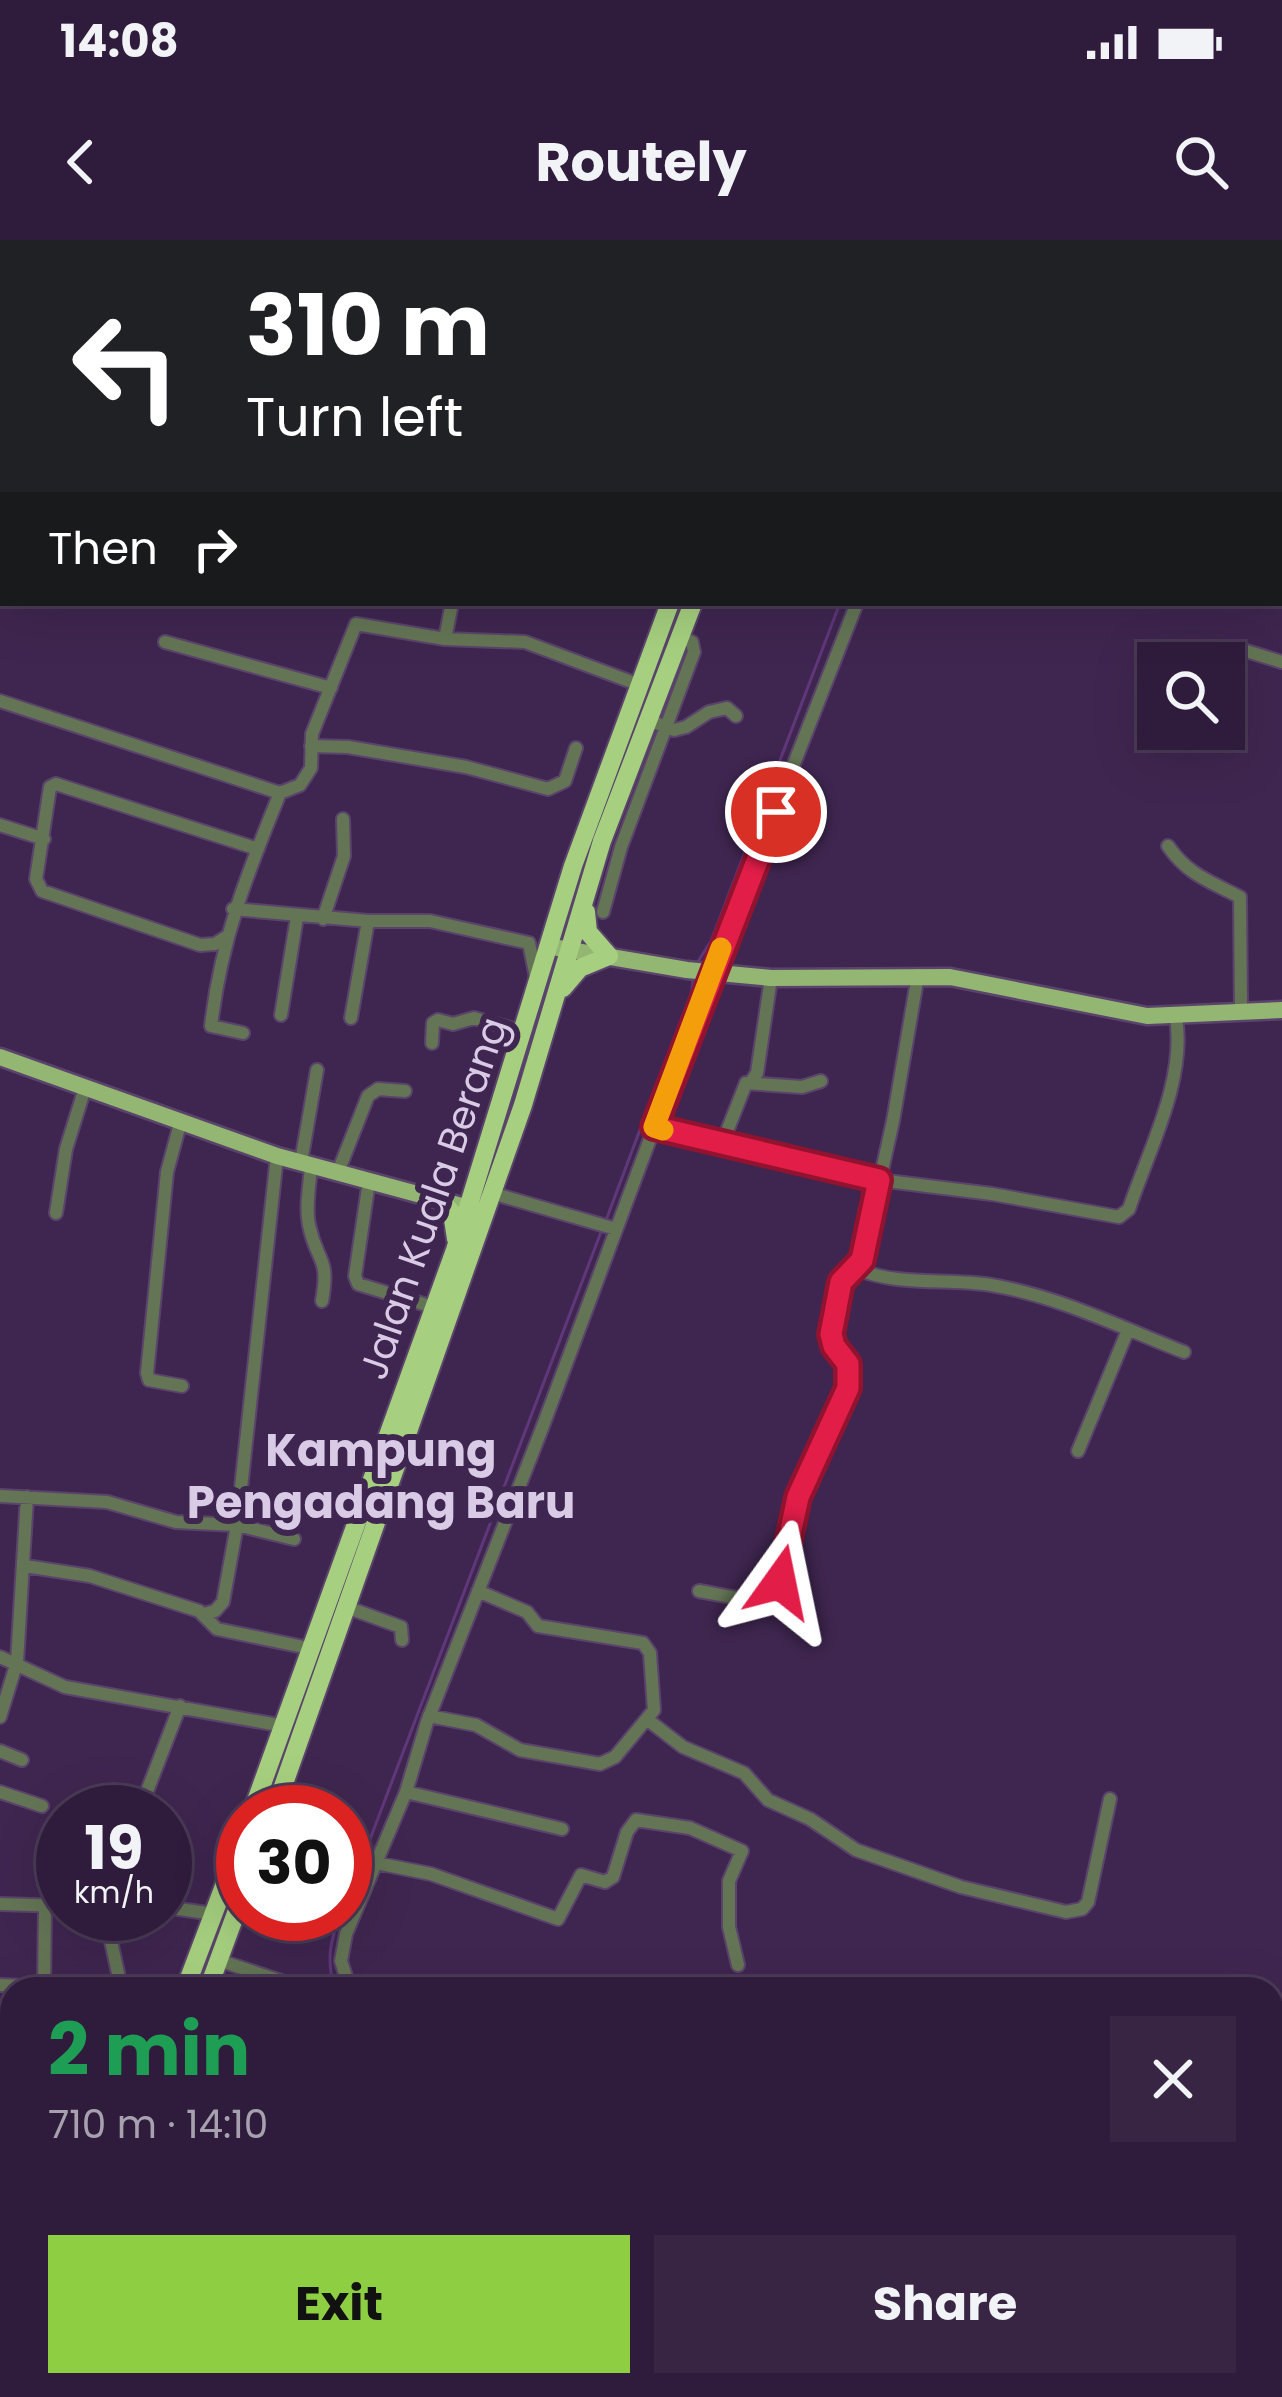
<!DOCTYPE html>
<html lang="en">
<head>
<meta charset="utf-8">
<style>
  :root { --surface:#2f1c3c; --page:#372543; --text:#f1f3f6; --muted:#a7a1af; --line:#4a3a56; --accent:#8ece43 }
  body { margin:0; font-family:Poppins,sans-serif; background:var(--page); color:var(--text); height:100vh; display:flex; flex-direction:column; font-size:45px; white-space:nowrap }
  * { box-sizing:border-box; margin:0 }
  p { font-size:39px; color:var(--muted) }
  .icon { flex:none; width:66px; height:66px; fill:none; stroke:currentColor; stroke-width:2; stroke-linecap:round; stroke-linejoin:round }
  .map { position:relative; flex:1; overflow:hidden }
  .side { position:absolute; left:0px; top:1737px; width:1284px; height:420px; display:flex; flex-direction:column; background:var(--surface); border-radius:36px 36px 0 0; box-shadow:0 12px 48px #0002,0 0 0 3px var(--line) }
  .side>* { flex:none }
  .banner { position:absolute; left:0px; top:0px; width:1284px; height:366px; box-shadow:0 12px 48px #0002,0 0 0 3px var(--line); background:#202124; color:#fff; overflow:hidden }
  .tools { position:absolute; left:1137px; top:402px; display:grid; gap:24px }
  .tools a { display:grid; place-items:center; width:108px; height:108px; border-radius:0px; background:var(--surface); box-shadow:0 12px 48px #0002,0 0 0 3px var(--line); font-size:60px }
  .speed { position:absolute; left:36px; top:1545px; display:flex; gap:24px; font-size:60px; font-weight:700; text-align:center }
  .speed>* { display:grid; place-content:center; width:156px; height:156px; border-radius:50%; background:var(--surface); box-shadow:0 12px 48px #0002,0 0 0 3px var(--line); line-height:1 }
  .speed small { font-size:30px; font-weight:400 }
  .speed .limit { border:18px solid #d22; background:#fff; color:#111 }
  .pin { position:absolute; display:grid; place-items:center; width:102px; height:102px; color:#fff; margin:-51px; border:6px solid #fff; border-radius:50%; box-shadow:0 3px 12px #0007 }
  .me { position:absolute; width:132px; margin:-66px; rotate:12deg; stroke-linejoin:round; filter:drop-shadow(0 0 9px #0008) }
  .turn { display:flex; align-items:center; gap:42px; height:252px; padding:0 48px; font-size:54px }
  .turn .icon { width:156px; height:156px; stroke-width:2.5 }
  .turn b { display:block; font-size:84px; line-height:102px }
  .then { display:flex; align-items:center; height:114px; padding:0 48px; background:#0003; gap:24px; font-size:45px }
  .round { display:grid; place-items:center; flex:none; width:126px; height:126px; border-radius:0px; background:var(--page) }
  .summary { display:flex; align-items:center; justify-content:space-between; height:204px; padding:0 48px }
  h1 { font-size:72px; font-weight:700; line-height:90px; color:#1e9e55 }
  .action { display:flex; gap:24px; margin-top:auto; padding:24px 48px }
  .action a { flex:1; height:138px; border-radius:0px; background:var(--accent); color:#111; font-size:48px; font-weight:700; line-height:138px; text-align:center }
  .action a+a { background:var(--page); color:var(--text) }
  .status { display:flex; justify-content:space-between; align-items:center; height:84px; padding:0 60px; background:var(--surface); direction:ltr }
  .status svg { height:33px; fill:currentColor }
  header { display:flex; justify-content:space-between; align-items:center; height:156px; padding:0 48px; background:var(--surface); font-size:54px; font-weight:700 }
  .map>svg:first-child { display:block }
</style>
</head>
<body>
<div class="status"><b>14:08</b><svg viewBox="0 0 49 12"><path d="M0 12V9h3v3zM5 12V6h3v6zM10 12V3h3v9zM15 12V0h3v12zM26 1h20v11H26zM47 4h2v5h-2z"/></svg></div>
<header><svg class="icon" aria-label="back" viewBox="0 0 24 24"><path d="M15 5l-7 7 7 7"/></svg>Routely<svg class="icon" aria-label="search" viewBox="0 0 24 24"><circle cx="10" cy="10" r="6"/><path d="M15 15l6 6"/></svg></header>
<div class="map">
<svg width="1282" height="2157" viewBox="0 0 1282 2157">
  <rect width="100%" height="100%" fill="#3f2650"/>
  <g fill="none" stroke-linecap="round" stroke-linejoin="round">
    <!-- stream -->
    <path stroke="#60377a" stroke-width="3" d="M976,3L978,0
      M697,723L711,701L840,363
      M605,983L692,751L693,738
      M345,1665L601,992
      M334,1749C327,1719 329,1703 341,1674
      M0,1822L12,1825
      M1261,2145L1282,2154
      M286,2157L290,2145"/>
    <!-- minor casing -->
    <g stroke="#5b446b" stroke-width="16">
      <path id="minor" d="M557,0L561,3
        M992,3L993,0
        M445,399L452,363
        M165,402L331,448
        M1243,410L1282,422
        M0,461L280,553L300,545L311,528L312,494L356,384L445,399L525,402L637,444
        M646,479L674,490L686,487L709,472L727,468L736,476
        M311,506L348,507L466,527L548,549L565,541L576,508
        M0,585L44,599
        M1168,606C1188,635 1211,642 1240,657L1241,771
        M233,669L368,681H430L529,703L536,737
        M603,672L621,607L694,412L692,402L678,397
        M323,679L344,616L343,579
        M226,697L215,704L200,705L42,651L36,639L50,547L56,544L258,609
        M281,775L297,677
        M351,778L368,681
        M243,793L211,786C221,699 247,634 280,553
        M432,803L433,783L438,780L453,784L474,778L524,792
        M751,842L757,833L771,738
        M180,884L167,932L147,1133L149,1140L182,1146
        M654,888L879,940L992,954L1119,977L1129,969C1149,909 1186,841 1176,777
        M722,904L746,843L802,847L821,841
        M301,922L317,830
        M311,925C310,944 305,966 309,985C317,1024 330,1015 322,1061
        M338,932L368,856L378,849L405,851
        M369,941L355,1036L358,1044L433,1067
        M502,956L616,989
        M56,973L66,909L85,848
        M854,1028C899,1047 945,1038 991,1045C1058,1056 1122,1088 1184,1112
        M1078,1211L1128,1090
        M0,1256L107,1262L176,1282L237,1285L277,916
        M25,1326L90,1336L199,1371L217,1389L313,1409
        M699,1351C724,1355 758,1367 778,1348L798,1257L848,1147V1123L834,1106L831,1094L841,1042L862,1020L893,881L918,735
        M346,1367L401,1387L402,1400
        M204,1374L215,1371L223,1362L237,1285L294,1299
        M0,1417L65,1447L284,1486
        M429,1476L476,1485L520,1510L600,1524L615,1517L654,1470L650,1413L643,1403L538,1386L527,1372L478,1351
        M0,1477L17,1422L27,1257
        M648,1480L683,1507L744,1533L768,1560L810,1579L856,1610L961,1647L1066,1672L1082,1669L1088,1662L1110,1559
        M0,1511L22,1520
        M0,1552L42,1566
        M406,1552L562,1589
        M139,1572L180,1466
        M376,1623L431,1634L558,1679L581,1635L605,1642L613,1637L627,1592L636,1580L690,1588L742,1611L729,1641V1687L738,1725
        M0,1664L63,1666
        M165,1667L214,1674
        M105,1674L118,1733
        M218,1720L305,1749
        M0,1745L44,1747
        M44,1749L45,1666
        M350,1749L341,1721L346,1694L406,1552L427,1482L541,1191L712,733L857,363
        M0,1909L12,1901
        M1272,2137L1282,2142
        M953,2157L956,2145
        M1166,2157L1171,2145"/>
    </g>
    <!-- major casing -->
    <g stroke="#5b446b" stroke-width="21">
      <path id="major" d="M558,708L687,730L771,738L950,737L1147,776L1282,770
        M0,817L277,916L480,971"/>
    </g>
    <!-- highway casing -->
    <g stroke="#5b446b" stroke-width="22">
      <path id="highway" d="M835,3L836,0
        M857,3L859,0
        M563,748L580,728L609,716L588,692L586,672
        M442,962L452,973L456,999
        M252,1572L455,1010L573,626L670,363
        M274,1572L523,865L602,601L693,363
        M185,1749L243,1596
        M208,1749L243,1654
        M38,2157L42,2145
        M60,2157L64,2145"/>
    </g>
    <!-- minor -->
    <use href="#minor" stroke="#647555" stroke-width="12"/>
    <!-- major -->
    <use href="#major" stroke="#94b673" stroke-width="16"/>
    <!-- highway -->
    <use href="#highway" stroke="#a6d07f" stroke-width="18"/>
  </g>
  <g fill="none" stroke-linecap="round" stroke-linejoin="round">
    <!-- route casing -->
    <g stroke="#92132f" stroke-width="30">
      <path id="route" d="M776,572L654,887L879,940L862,1020L841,1042L831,1094L834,1106L848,1124V1148L798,1257L780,1342"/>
    </g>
    <!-- route -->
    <use href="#route" stroke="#e11d48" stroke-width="21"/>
    <!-- slow -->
    <path stroke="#f59e0b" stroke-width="21" d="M663,890L654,887L721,708"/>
  </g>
  <g text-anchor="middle" stroke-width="12" stroke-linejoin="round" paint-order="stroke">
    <!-- street labels -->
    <g font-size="39" fill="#d9cbe5" stroke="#3f2650">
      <text transform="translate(433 958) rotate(-71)" y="14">Jalan Kuala Berang</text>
    </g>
    <!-- quarter labels -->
    <g font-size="45" font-weight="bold" fill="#d9cbe5" stroke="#3f2650">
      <text x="381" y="1226">Kampung<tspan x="381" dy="52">Pengadang Baru</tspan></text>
    </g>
  </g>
</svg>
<div class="tools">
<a><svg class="icon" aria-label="search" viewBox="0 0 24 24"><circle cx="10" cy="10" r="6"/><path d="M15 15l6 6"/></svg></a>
</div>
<div class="speed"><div>19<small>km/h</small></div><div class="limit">30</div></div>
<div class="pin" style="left:776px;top:572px;background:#d93025"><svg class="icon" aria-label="arrive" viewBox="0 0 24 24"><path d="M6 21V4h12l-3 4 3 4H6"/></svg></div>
<svg class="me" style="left:780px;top:1342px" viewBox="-20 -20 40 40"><path d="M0-17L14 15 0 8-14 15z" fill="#e11d48" stroke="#fff" stroke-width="4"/></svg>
<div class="banner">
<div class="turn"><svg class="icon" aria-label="left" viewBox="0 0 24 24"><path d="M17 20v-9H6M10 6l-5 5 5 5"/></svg><div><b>310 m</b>Turn left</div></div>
<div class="then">Then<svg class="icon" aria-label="right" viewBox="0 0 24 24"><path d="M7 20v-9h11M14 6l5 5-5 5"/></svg></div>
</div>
<section class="side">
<div class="summary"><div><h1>2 min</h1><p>710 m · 14:10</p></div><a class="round"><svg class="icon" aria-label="close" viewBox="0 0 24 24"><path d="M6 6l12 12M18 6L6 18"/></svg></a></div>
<div class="action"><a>Exit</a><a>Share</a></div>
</section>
</div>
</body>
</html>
